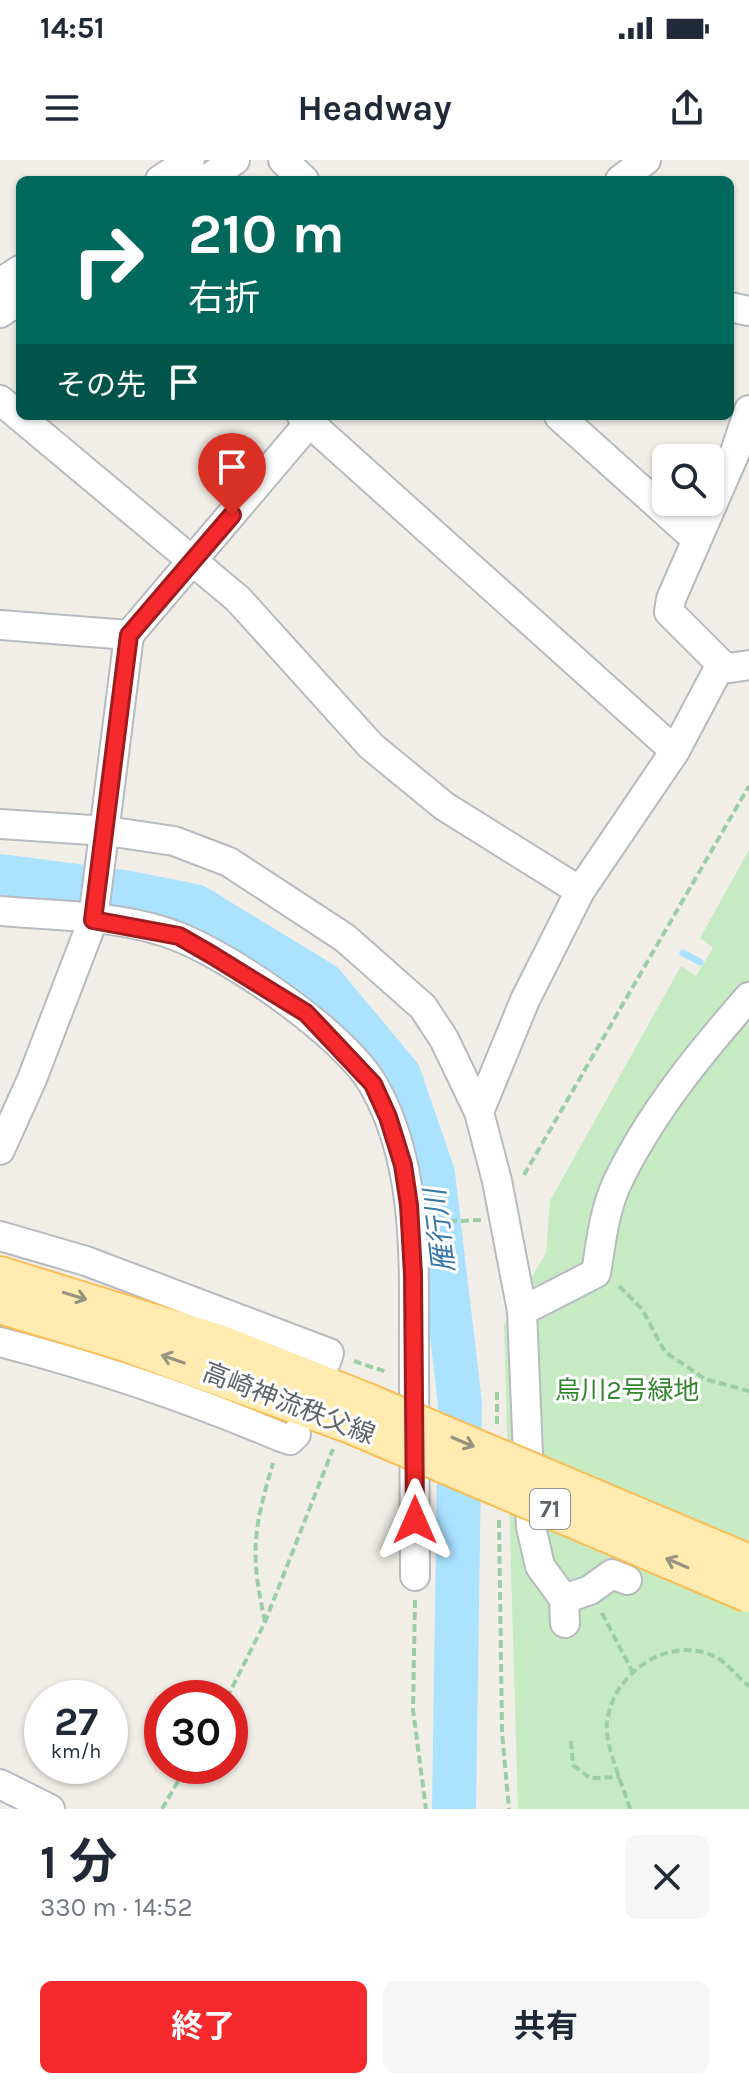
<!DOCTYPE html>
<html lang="ja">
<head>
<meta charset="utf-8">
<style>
  :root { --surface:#fff; --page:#f6f6f7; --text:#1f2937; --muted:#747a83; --accent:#f6292c }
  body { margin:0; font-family:Karla,"Noto Sans JP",sans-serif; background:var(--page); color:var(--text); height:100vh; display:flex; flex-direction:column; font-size:30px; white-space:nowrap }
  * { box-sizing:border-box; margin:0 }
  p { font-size:26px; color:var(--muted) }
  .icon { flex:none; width:44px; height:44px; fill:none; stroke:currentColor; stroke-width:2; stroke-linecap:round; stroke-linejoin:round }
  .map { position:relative; height:1649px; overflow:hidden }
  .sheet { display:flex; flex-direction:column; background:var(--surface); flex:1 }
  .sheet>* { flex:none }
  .top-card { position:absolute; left:16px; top:16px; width:718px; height:244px; border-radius:12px; box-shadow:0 2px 6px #0004; background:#00695c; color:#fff; overflow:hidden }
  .tools { position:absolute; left:652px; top:284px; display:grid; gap:16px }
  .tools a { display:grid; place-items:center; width:72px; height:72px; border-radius:12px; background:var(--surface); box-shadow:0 2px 6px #0004; font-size:40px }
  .speed { position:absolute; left:24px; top:1520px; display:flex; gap:16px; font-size:40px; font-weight:700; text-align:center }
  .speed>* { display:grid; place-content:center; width:104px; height:104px; border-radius:50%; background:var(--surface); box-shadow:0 2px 6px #0004; line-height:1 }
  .speed small { font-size:20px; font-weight:400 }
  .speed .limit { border:12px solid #d22; background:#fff; color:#111 }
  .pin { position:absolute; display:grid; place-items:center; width:68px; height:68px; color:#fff; margin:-82px -34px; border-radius:50% 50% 50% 0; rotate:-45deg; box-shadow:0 0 8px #0007 }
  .pin .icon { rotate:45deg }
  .me { position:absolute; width:88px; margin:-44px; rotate:0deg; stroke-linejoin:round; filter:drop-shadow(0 0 6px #0008) }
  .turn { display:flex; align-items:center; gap:28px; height:168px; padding:0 40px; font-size:36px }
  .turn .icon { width:104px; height:104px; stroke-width:2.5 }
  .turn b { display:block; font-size:56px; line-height:68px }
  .then { display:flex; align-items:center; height:76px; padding:0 40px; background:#0003; gap:16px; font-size:30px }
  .round { display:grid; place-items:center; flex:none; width:84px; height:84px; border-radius:12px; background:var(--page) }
  .overview { display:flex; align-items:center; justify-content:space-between; height:136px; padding:0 40px }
  h1 { font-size:48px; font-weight:700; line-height:60px }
  .primary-button { display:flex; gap:16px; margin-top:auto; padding:16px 40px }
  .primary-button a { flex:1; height:92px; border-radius:12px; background:var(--accent); color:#fff; font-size:32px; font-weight:700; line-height:92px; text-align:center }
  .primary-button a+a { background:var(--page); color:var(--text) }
  .status { display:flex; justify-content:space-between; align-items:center; height:56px; padding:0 40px; background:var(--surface); direction:ltr }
  .status svg { height:22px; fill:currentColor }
  header { display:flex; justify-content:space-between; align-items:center; height:104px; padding:0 40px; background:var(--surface); font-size:36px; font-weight:700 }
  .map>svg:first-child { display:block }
</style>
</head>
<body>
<div class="status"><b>14:51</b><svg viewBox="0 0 49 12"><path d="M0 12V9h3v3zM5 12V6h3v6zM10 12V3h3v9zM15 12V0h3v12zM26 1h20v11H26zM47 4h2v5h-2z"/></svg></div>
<header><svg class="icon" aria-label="menu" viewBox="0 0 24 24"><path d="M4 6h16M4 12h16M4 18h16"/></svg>Headway<svg class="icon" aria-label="share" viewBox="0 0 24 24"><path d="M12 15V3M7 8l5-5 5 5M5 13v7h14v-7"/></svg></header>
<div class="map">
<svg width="749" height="1649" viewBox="0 0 749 1649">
  <rect width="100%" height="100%" fill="#f1eee7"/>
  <!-- green -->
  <path fill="#c6eac2" d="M749,690V1649H518L504,1165L546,1093L550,1041L681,806L696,816L713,788L700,778Z"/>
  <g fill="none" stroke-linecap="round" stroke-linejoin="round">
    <!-- stream -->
    <path stroke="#aae2ff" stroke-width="7" d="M195,10L210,0
      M683,793L700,802"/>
    <!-- river -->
    <path stroke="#aae2ff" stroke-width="44" d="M0,716L124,732L195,746L323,824L399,915L433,1014L460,1243L454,1649"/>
    <!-- minor casing -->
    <g stroke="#b7babe" stroke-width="32">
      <path id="minor" d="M283,0L304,20
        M160,20L190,0
        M206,20L235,0
        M620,20L646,0
        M0,123L20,110
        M730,147L749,151
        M0,153L20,140
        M0,240L238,439L371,586L444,646L580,731
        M749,250L734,295L671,439L669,452L721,504L730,508L749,505
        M302,256L675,591
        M559,256L696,379
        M0,465L129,475
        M0,664L107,671L174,681L229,702L345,778L423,847L444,879L479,952L497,1021L522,1151L531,1367L540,1406L564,1439L565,1463
        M0,751C57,756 125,755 179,777C234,799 345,875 374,926C422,1010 413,1118 414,1211C414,1279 415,1348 415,1416
        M479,952L525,840L580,731L675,591L721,504
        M0,990L32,919L93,760L129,475L315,256
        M0,1076L86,1101L329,1193L326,1202
        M522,1151L596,1113C601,1083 604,1051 617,1023C650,954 699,894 749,837
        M0,1182C97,1207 189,1238 281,1277L290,1280L296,1274
        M564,1439L590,1430L612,1414L627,1420
        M0,1624L50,1649"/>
    </g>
    <!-- major casing -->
    <g stroke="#fbbe56" stroke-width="40">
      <path id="major" d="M0,1115L219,1183L365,1241
        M0,1145L123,1182L351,1265"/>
    </g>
    <!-- path -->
    <path stroke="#9ccea6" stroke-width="4" stroke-dasharray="8 4" stroke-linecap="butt" d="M524,1015L749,626
      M437,1062L481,1060
      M619,1126L642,1149L665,1192L705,1219L749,1231
      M354,1201L387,1212
      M497,1232V1264
      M499,1360L502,1572L509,1649
      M415,1440L413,1550L426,1649
      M602,1453L632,1511
      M265,1462C250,1392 253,1371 273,1303
      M227,1538L265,1462L333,1289
      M571,1581L573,1605L590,1618L620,1617
      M162,1649L187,1606
      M630,1649C624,1628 605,1586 607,1565C610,1515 668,1473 716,1497C728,1503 738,1518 749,1526"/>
    <!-- minor -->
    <use href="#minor" stroke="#fff" stroke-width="28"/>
    <!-- major -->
    <use href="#major" stroke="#ffebaf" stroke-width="36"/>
    <!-- major-bridge casing -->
    <g stroke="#fbbe56" stroke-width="40" stroke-linecap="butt">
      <path id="major-bridge" d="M365,1241L749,1403
        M351,1265L749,1434"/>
    </g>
    <!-- major-bridge -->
    <use href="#major-bridge" stroke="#ffebaf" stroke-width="36"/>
  </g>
  <!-- one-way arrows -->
  <defs><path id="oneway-shaft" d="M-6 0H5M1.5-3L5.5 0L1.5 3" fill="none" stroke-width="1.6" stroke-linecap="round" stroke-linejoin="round" transform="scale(2)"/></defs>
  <g stroke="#969381">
    <use href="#oneway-shaft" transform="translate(75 1136) rotate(17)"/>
    <use href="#oneway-shaft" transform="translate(173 1199) rotate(-161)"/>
    <use href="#oneway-shaft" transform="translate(463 1282) rotate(23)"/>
    <use href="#oneway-shaft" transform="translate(677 1403) rotate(-157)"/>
  </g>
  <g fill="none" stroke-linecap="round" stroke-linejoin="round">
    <!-- route casing -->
    <g stroke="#a01b1d" stroke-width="20">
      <path id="route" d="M232,355L129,475L93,760L179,776L212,795L306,853L373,924L388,957L403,1005L409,1045L413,1114L415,1360"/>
    </g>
    <!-- route -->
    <use href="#route" stroke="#f6292c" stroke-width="14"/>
  </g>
  <g text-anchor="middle" stroke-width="6" stroke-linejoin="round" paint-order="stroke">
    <!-- shield labels -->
    <rect fill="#fff" stroke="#8e9295" stroke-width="2" x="530" y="1329" width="40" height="40" rx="6"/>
    <g font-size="24" font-weight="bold" fill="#5e6468">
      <text x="550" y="1357">71</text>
    </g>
    <!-- park labels -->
    <g font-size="26" fill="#33862f" stroke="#fff">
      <text x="627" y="1239">烏川2号緑地</text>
    </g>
    <!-- street labels -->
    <g font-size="26" fill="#5e6468" stroke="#fff">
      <text transform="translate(289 1243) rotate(21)" y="9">高崎神流秩父線</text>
    </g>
    <!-- water labels -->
    <g font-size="28" font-style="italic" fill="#3878a7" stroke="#fff">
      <text transform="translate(439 1071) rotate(-97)" y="10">雁行川</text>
    </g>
  </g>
</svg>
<div class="tools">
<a><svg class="icon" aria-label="search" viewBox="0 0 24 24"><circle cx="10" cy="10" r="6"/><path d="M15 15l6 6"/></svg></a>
</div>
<div class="speed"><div>27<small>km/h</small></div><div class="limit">30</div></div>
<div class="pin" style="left:232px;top:355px;background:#d93025"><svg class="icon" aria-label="arrive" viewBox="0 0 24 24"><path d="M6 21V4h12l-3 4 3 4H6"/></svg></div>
<svg class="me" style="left:415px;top:1360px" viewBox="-20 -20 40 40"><path d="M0-17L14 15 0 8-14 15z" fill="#f6292c" stroke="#fff" stroke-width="4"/></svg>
<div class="top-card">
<div class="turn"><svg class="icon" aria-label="right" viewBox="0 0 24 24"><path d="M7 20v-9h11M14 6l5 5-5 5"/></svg><div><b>210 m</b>右折</div></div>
<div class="then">その先<svg class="icon" aria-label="arrive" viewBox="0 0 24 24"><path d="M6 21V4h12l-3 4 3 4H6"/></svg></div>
</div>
</div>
<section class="sheet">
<div class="overview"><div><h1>1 分</h1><p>330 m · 14:52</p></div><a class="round"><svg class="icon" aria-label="close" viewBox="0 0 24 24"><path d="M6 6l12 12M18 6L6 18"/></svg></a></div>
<div class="primary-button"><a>終了</a><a>共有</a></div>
</section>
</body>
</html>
